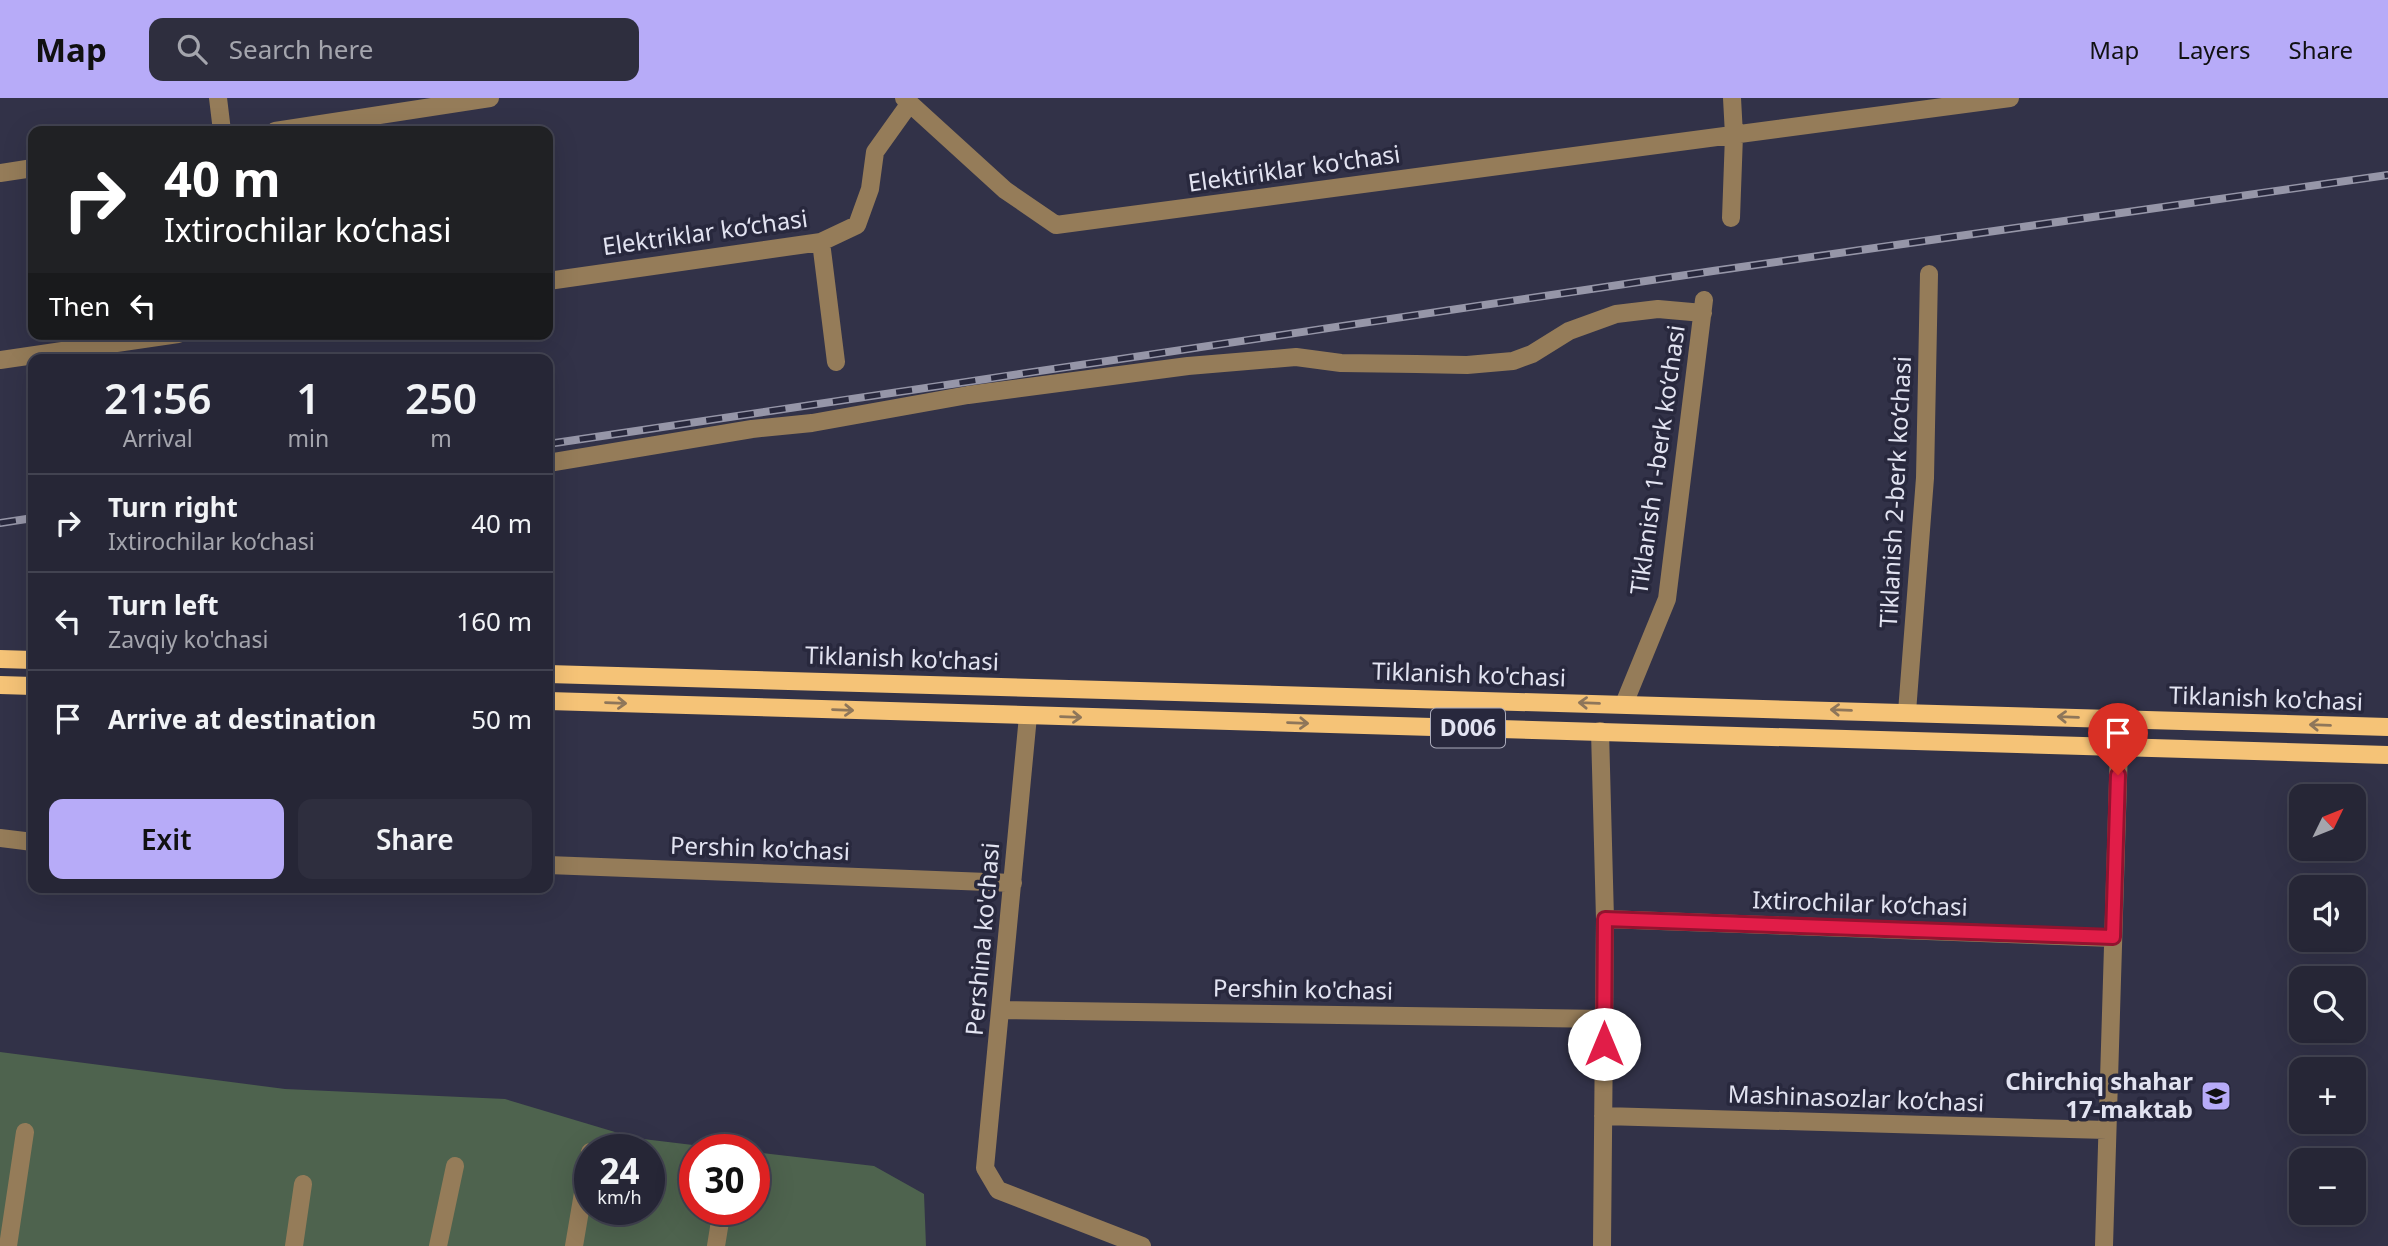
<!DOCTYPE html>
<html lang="en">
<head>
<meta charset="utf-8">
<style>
  :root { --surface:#262636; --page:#2e2e3e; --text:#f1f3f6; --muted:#a4a5ad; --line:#424351; --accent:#b7abf8 }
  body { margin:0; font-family:"Noto Sans",sans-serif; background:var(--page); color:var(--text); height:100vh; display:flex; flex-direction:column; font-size:26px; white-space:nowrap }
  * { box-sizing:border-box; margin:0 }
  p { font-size:23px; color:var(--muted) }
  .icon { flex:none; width:38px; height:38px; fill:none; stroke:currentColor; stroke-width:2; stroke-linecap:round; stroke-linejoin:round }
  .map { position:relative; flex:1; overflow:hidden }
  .side { position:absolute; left:28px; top:256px; width:525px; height:539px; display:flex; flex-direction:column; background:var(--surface); border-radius:14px; box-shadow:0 7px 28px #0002,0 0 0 2px var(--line) }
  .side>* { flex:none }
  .hud { position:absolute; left:28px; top:28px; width:525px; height:214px; border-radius:14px; box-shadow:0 7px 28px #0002,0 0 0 2px var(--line); background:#202124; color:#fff; overflow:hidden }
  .needle { width:46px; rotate:47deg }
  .fabs { position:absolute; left:2289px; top:686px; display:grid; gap:14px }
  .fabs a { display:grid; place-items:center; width:77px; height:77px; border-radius:14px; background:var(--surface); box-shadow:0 7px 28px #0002,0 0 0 2px var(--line); font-size:35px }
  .speed { position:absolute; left:574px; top:1036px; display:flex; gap:14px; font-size:35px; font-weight:700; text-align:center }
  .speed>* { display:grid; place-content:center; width:91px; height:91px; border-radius:50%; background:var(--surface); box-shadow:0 7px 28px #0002,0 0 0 2px var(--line); line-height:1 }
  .speed small { font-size:18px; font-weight:400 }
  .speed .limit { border:10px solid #d22; background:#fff; color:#111 }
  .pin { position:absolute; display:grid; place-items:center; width:60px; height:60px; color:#fff; margin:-72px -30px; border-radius:50% 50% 50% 0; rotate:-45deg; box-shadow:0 0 7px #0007 }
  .pin .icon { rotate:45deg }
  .me { position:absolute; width:77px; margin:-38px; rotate:0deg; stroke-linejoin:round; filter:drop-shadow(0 0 5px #0008) }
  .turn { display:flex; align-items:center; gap:24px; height:147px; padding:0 21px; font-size:32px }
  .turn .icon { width:91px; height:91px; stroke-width:2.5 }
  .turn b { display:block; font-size:49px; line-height:60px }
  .then { display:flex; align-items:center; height:66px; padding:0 21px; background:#0003; gap:14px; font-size:26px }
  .eta { display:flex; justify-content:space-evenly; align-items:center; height:119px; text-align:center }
  .eta b { font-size:42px; font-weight:600; line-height:49px }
  .action { display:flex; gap:14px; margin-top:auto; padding:14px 21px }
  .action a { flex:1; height:80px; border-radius:14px; background:var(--accent); color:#111; font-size:28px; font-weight:600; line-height:80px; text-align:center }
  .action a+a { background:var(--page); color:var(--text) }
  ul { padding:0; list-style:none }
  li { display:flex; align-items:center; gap:21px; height:98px; padding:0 21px; border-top:2px solid var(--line) }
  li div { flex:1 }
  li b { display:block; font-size:26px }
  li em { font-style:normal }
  header { display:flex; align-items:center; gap:42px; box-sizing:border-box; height:98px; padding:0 35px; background:var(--accent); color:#111 }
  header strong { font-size:33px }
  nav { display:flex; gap:38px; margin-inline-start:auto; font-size:24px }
  .search { width:490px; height:63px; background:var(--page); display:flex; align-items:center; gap:18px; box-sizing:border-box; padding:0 24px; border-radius:14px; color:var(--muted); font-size:26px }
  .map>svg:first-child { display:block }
</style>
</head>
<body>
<header>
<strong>Map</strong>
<div class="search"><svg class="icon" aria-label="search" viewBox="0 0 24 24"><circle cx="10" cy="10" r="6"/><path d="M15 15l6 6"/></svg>Search here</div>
<nav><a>Map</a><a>Layers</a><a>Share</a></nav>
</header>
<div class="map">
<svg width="2388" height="1148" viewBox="0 0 2388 1148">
  <rect width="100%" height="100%" fill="#323248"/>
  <!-- green -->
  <path fill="#4e634e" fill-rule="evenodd" d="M0,954L285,991L505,1001L635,1040L734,1052H695V1111H754V1054L874,1068L924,1096L926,1148H0ZM590,1052H649V1111H590Z"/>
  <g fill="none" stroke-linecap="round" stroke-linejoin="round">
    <!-- minor -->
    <path stroke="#957c59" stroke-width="18" d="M218,0L222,33
      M904,0L1005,92L1056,127L2010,0
      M275,33L490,0
      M0,75L33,70
      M1731,120L1734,37L1732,0
      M821,144L836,264
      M548,183L821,144L857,127L870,91L875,54L910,5
      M0,262L178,236
      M548,365L752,331L812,325L968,297L1188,268L1296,259L1341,265L1416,266L1467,267L1513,263L1532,256L1569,233L1616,216L1658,211L1703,215
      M1624,606L1667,501L1704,202
      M1907,614L1925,380L1929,176
      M1028,618L985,1070L998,1092L1142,1148
      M1600,633L1605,821L1602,1148
      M0,740L33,744
      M548,767L1013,785
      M1605,821L2113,840
      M1000,912L1604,921
      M1603,1018L2107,1032
      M8,1148L25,1034
      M294,1148L303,1086
      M438,1148L455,1068
      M574,1148L590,1054
      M716,1148L722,1111
      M2104,1148L2119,649"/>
    <!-- major -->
    <path stroke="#f5c377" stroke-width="18" d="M0,561L33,562
      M548,576L2388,629
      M0,587L33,588
      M548,603L2388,657"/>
    <!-- rail casing -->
    <g stroke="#9696a8" stroke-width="8">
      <path id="rail" d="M548,346L1713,173L2388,77
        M0,425L33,420"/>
    </g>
    <!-- rail -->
    <use href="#rail" stroke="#28283d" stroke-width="5" stroke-dasharray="16" stroke-linecap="butt"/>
  </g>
  <!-- one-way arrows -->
  <defs><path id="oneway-shaft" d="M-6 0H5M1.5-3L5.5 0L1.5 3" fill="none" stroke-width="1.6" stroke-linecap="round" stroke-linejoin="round" transform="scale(1.75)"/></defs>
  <g stroke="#8e765a">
    <use href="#oneway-shaft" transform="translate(616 605) rotate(2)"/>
    <use href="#oneway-shaft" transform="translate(1589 605) rotate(-178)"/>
    <use href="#oneway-shaft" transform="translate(843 612) rotate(2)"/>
    <use href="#oneway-shaft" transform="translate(1841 612) rotate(-178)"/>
    <use href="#oneway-shaft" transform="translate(1071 619) rotate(2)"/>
    <use href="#oneway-shaft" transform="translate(2068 619) rotate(-178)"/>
    <use href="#oneway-shaft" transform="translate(1298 625) rotate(2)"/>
    <use href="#oneway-shaft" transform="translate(2320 627) rotate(-178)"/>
  </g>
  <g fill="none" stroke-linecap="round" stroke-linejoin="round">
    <!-- route casing -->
    <g stroke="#92132f" stroke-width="18">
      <path id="route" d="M1604,946L1605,821L2113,839L2118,677"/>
    </g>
    <!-- route -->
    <use href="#route" stroke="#e11d48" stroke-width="12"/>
  </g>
  <!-- icons -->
  <defs>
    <g id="school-square" transform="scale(1.575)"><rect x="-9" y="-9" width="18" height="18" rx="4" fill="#b7abf8" stroke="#28283d"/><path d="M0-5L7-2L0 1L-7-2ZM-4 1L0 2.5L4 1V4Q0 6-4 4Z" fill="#111"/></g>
  </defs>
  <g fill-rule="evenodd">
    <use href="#school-square" x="2216" y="998"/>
  </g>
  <g text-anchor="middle" stroke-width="7" stroke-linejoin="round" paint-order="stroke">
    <!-- shield labels -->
    <rect fill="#28283d" stroke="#aaabbb" stroke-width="2" x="1431" y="610.5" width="74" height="39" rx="5"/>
    <g font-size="23" font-weight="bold" fill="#e2e3f1">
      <text x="1468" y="638">D006</text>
    </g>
    <!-- street labels -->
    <g font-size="24" fill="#e2e3f1" stroke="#28283d">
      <text transform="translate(1294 71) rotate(-8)" y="8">Elektiriklar ko'chasi</text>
      <text transform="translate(705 135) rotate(-8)" y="8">Elektriklar ko‘chasi</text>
      <text transform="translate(1658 362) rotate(-82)" y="8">Tiklanish 1-berk ko‘chasi</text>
      <text transform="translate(1896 394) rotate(-87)" y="8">Tiklanish 2-berk ko‘chasi</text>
      <text transform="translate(902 561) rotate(2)" y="8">Tiklanish ko'chasi</text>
      <text transform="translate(1469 577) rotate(2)" y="8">Tiklanish ko'chasi</text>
      <text transform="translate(2266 601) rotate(2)" y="8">Tiklanish ko'chasi</text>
      <text transform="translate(760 751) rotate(2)" y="8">Pershin ko'chasi</text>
      <text transform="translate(1860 806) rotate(2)" y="8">Ixtirochilar ko‘chasi</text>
      <text transform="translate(983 841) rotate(-85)" y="8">Pershina ko'chasi</text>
      <text transform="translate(1303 892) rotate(1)" y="8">Pershin ko'chasi</text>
      <text transform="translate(1856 1001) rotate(2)" y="8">Mashinasozlar ko‘chasi</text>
    </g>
    <!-- poi labels -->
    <g font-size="24" font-weight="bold" fill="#e2e3f1" stroke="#28283d" text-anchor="end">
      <text x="2193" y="992">Chirchiq shahar<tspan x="2193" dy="28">17-maktab</tspan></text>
    </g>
  </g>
</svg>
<div class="fabs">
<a><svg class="needle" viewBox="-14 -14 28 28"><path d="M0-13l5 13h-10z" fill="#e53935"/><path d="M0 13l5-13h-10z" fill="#a4a5ad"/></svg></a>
<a><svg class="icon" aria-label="sound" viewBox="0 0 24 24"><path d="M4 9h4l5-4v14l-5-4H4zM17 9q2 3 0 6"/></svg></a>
<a><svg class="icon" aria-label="search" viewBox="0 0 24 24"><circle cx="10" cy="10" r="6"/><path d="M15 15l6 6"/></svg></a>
<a>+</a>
<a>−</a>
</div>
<div class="speed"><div>24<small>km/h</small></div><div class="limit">30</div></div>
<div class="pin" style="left:2118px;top:677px;background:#d93025"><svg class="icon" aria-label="arrive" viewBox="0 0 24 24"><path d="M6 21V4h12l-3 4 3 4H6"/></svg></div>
<svg class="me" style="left:1604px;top:946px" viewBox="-20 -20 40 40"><circle r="19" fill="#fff"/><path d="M0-13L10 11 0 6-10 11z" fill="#e11d48"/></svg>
<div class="hud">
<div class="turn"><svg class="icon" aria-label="right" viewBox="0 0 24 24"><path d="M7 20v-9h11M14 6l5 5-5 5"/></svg><div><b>40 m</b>Ixtirochilar ko‘chasi</div></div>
<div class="then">Then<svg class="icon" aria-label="left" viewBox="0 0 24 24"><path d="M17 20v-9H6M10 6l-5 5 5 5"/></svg></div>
</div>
<section class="side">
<div class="eta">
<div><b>21:56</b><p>Arrival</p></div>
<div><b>1</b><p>min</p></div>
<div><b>250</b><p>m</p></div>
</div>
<ul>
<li><svg class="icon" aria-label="right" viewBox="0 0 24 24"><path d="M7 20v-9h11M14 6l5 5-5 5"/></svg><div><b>Turn right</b><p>Ixtirochilar ko‘chasi</p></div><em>40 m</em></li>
<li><svg class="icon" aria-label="left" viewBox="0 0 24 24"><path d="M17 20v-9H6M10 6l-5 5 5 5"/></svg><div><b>Turn left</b><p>Zavqiy ko'chasi</p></div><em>160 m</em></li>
<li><svg class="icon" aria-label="arrive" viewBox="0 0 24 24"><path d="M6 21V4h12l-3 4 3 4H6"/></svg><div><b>Arrive at destination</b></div><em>50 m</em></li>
</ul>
<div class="action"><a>Exit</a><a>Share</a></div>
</section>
</div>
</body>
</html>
